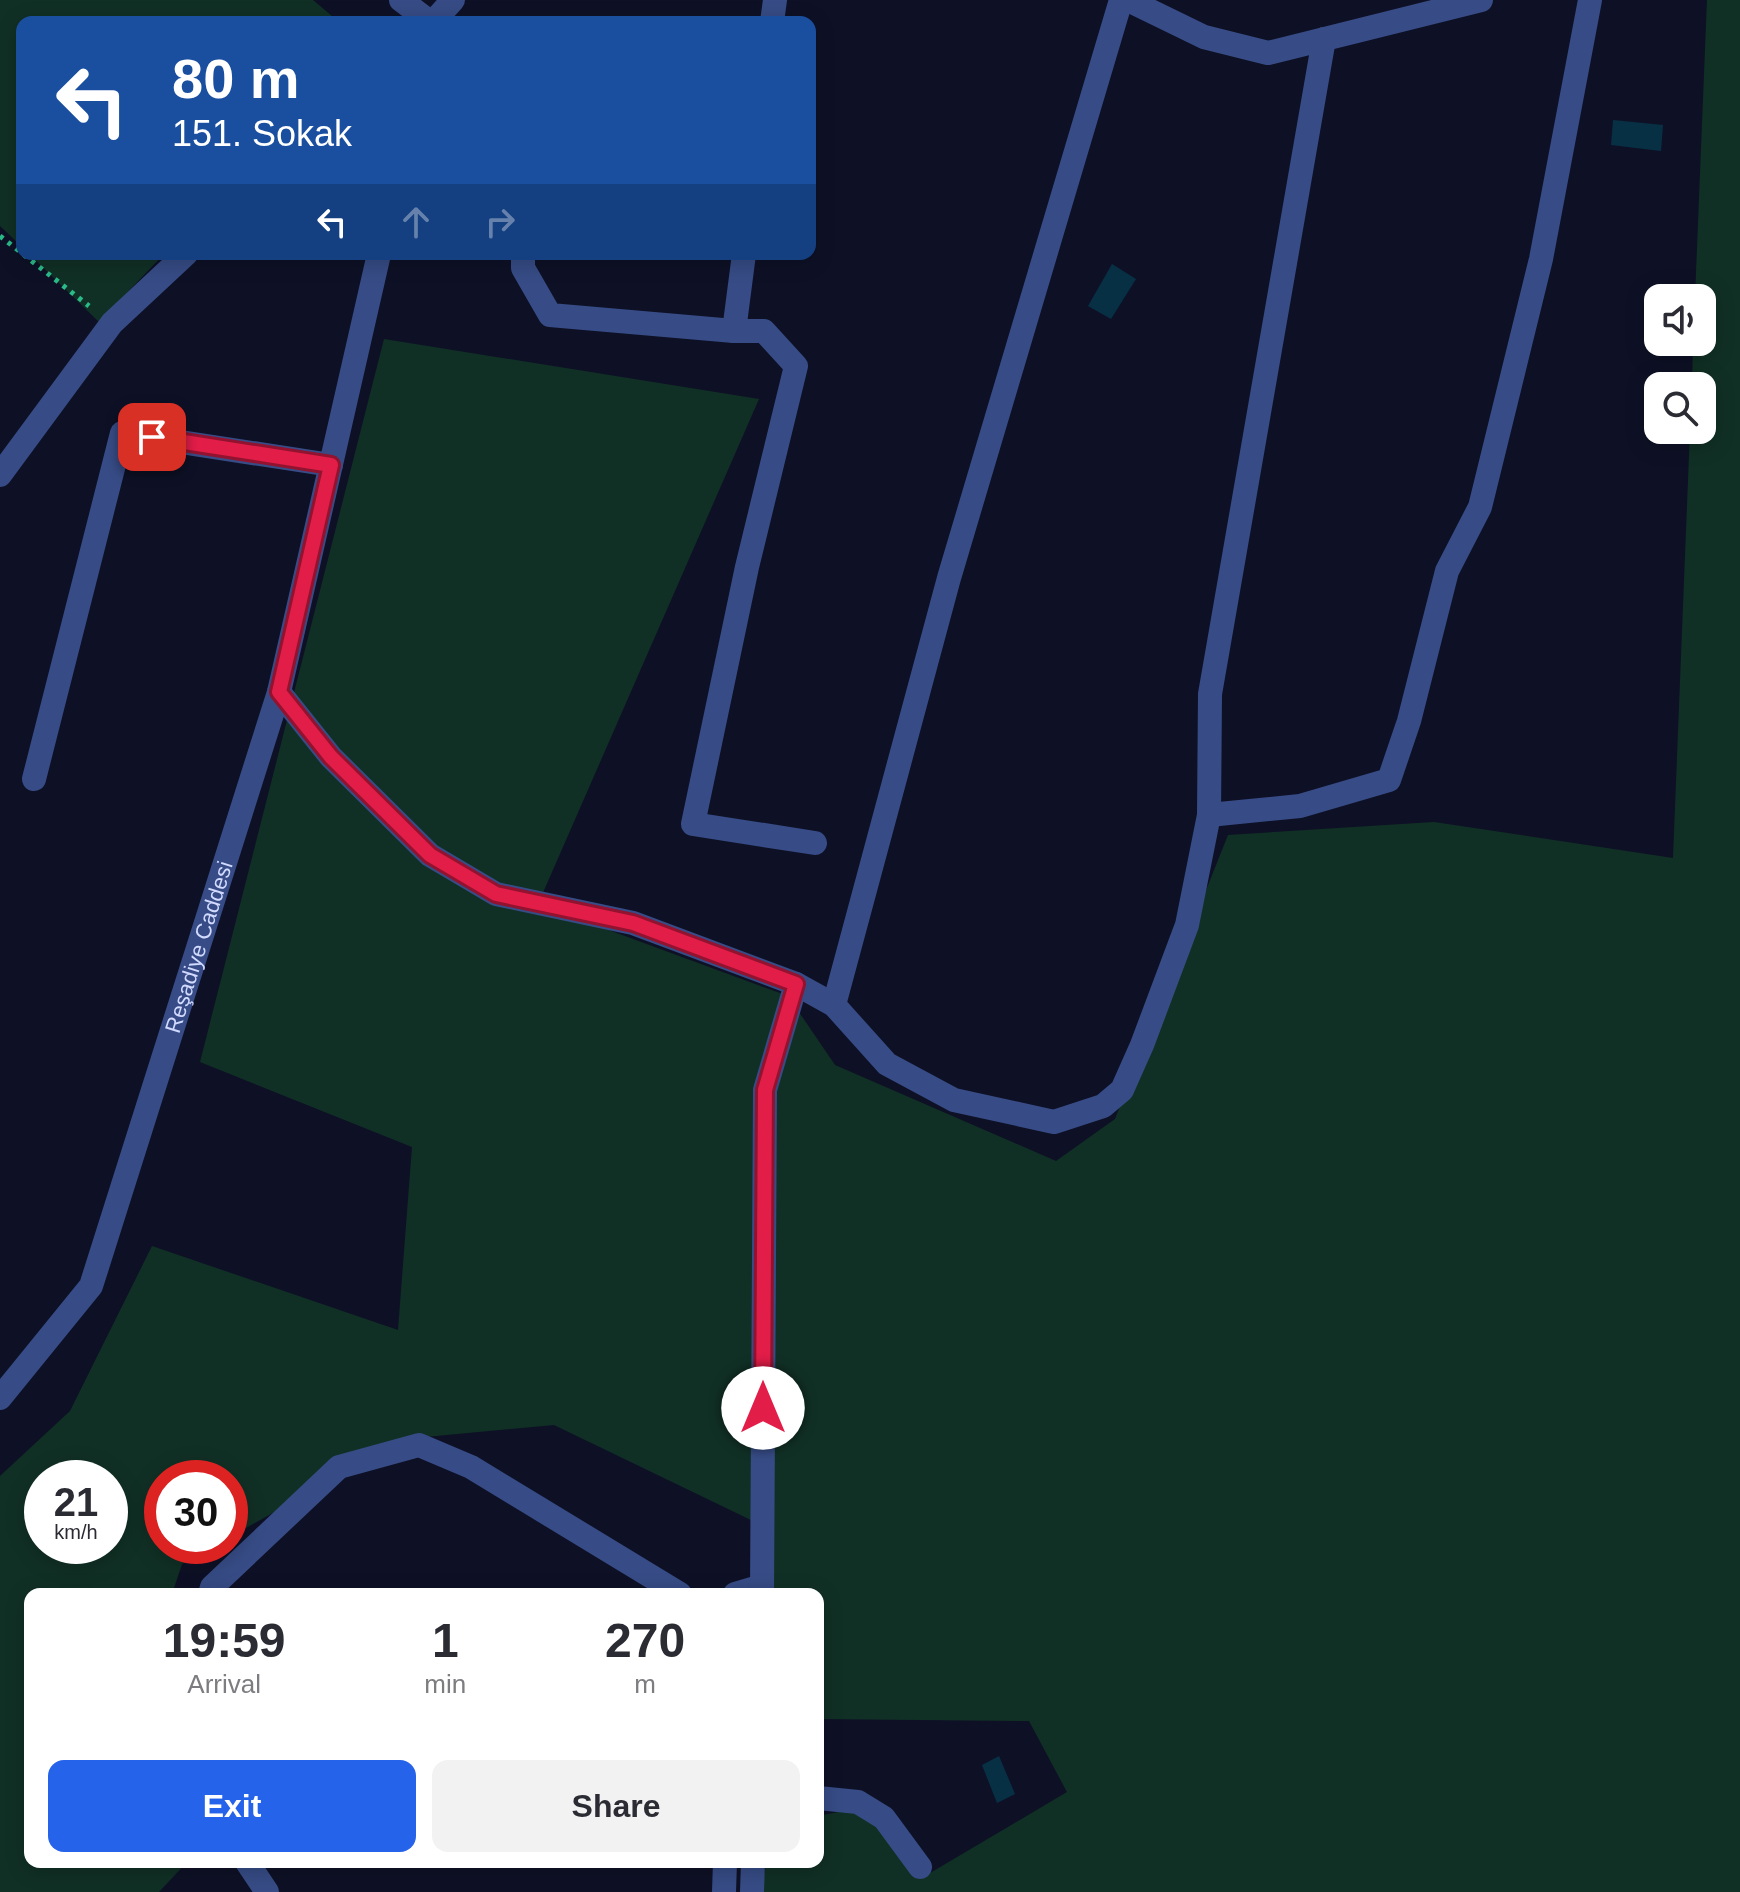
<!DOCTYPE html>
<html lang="en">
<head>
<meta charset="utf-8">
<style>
  :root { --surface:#fff; --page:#f2f2f3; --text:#2b2b33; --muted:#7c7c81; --accent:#2563eb }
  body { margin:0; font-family:Helvetica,sans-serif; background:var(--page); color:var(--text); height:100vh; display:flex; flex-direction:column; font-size:30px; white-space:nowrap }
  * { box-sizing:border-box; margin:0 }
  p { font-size:26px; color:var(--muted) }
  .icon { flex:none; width:44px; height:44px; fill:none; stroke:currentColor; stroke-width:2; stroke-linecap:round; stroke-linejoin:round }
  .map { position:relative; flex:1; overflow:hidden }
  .sheet { position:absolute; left:24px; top:1588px; width:800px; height:280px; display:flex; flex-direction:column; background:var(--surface); border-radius:16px; box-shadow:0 4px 20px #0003 }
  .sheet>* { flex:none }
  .banner { position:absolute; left:16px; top:16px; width:800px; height:244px; border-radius:16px; box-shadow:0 4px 20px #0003; background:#1a4fa0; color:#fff; overflow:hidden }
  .buttons { position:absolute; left:1644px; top:284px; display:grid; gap:16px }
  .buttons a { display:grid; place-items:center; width:72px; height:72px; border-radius:16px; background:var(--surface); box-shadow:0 4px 20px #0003; font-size:40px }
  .speed { position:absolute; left:24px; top:1460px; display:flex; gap:16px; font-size:40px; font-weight:700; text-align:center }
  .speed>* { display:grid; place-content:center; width:104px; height:104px; border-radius:50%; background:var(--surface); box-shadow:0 4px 20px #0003; line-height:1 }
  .speed small { font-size:20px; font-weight:400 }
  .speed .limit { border:12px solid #d22; background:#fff; color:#111 }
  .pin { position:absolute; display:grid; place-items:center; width:68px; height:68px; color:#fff; margin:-34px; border-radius:16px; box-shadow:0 4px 12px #0006 }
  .me { position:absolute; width:88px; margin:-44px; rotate:0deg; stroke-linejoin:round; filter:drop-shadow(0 0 6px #0008) }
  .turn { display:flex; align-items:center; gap:28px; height:168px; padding:0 24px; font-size:36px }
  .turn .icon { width:104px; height:104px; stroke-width:2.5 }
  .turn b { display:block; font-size:56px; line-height:68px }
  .lanes { display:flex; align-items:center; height:76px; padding:0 24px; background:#0003; justify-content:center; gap:40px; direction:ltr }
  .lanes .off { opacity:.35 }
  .eta { display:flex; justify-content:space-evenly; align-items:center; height:136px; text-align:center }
  .eta b { font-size:48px; font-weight:600; line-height:56px }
  .action { display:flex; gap:16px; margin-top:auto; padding:16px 24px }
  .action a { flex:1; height:92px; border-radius:16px; background:var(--accent); color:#fff; font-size:32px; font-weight:600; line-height:92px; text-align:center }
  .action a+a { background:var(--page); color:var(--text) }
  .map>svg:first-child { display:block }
</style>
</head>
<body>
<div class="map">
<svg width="1740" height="1892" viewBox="0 0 1740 1892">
  <rect width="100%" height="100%" fill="#0e1126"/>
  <!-- green -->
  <path fill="#113025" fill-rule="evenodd" d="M0,0H313L339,22H22V247L0,226Z
    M1707,0H1740V1892H760L767,1862H818V1816L869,1806L920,1879L1067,1792L1029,1721L818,1719V1594H757L753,1521L554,1425L404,1439L230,1537V1478H162V1546H214L182,1564L172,1594H30V1862H187L159,1892H0V1476L70,1411L152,1246L398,1330L412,1147L200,1062L384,339L759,399L538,904L788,996L835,1065L1056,1161L1115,1119L1228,835L1434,822L1673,858L1690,430H1702V386H1692L1693,342H1702V298H1695ZM42,1478H110V1546H42Z
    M29,254H164L99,322Z"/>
  <!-- water -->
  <path fill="#083044" d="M1613,120L1663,125L1661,151L1611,145Z
    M1112,264L1136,279L1111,319L1088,306Z
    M999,1756L1015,1794L997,1803L982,1765Z"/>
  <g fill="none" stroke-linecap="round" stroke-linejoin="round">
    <!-- path -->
    <path stroke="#2bbb88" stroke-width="5" stroke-dasharray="4 6" stroke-linecap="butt" d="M0,236L89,306"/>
    <!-- minor -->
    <g stroke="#374c86" stroke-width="24">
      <path d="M401,0L430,22"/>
      <path d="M1128,0L1204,37L1268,53L1481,0"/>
      <path d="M433,22L453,0"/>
      <path d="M772,22L775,0"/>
      <path d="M523,254V268L550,315L734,331L744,254"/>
      <path d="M734,331H764L796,366L747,567L693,824L815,843"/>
      <path d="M0,475L112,323L186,254"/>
      <path d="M279,692L331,757L430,855L496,894L633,923L796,984L834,1005L887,1064L954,1100L1054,1122L1103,1106L1122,1090L1142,1045L1187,925L1209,815L1210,694L1324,39"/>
      <path d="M34,779L122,433L331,465"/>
      <path d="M1209,815L1300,806L1389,780L1409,721L1447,571L1480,507L1541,259L1590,0"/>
      <path d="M834,1005L949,578L1121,0"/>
      <path id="s1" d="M0,1398L91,1286L279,692L379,254"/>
      <path d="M210,1594L212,1587L339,1467L419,1445L471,1467L680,1594"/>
      <path d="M735,1594L762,1586"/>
      <path d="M762,1594L765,1090L796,984"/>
      <path d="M818,1798L858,1802L884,1818L920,1867"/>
      <path d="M247,1862L267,1892"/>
      <path d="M724,1892L725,1862"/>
      <path d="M752,1892L753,1862"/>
    </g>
  </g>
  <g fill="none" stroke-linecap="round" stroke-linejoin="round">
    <!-- route casing -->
    <g stroke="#92132f" stroke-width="20">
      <path id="route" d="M152,437L331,465L279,692L331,757L430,855L496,894L633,923L796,984L765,1090L763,1408"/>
    </g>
    <!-- route -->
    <use href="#route" stroke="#e11d48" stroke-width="14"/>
  </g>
  <g text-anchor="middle" stroke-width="6" stroke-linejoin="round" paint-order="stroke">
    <!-- street labels -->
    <g font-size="22" fill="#d2daff" stroke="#0e1126">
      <text dy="8" stroke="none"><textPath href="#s1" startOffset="500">Reşadiye Caddesi</textPath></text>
    </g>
  </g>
</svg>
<div class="buttons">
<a><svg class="icon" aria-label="sound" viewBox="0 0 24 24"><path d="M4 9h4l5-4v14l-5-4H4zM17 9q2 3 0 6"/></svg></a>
<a><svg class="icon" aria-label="search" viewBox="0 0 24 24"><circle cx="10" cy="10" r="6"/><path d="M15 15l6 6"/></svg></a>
</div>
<div class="speed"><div>21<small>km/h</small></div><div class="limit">30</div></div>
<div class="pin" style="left:152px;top:437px;background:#d93025"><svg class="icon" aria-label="arrive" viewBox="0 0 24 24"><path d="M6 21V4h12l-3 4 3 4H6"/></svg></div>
<svg class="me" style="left:763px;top:1408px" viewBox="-20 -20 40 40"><circle r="19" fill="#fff"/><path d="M0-13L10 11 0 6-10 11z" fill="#e11d48"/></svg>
<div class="banner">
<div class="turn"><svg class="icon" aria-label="left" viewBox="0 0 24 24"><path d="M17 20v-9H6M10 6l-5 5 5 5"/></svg><div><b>80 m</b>151. Sokak</div></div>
<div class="lanes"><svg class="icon" aria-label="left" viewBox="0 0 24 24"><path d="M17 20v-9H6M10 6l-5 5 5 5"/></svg><svg class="icon off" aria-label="ahead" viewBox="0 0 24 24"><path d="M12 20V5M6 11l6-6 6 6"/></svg><svg class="icon off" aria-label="right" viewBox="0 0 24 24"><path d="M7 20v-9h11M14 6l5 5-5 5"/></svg></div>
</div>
<section class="sheet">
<div class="eta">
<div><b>19:59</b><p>Arrival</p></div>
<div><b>1</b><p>min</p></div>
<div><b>270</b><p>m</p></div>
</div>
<div class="action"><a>Exit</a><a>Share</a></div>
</section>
</div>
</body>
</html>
